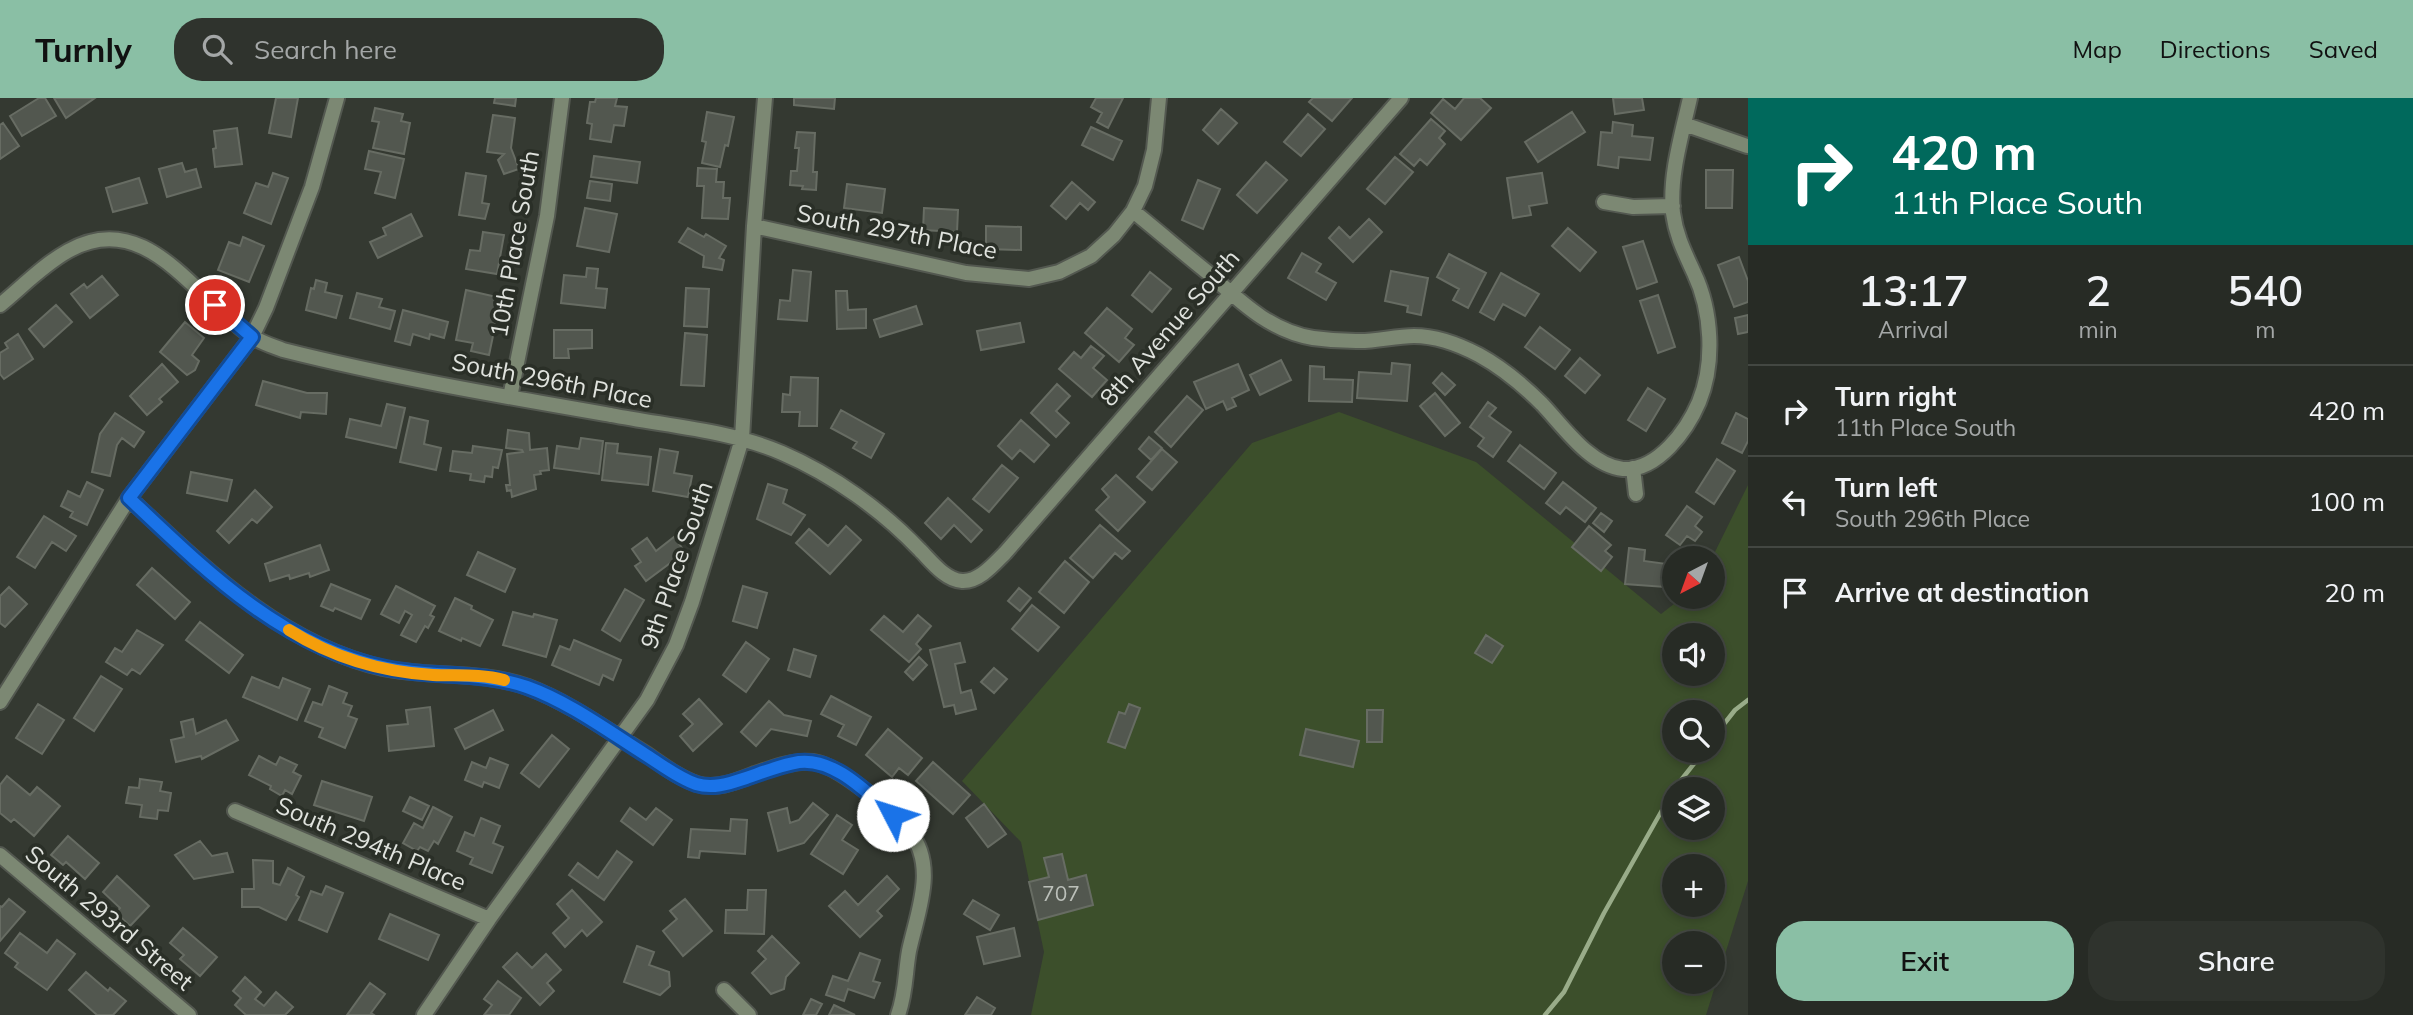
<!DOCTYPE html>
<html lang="en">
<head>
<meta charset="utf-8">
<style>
  :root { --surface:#272b25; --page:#2f332d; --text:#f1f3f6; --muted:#a4a7a7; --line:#434742; --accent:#8abfa5 }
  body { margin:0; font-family:Mulish,sans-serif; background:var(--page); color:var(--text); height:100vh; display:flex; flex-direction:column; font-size:26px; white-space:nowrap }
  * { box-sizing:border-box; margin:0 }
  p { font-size:23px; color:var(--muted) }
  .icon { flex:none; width:38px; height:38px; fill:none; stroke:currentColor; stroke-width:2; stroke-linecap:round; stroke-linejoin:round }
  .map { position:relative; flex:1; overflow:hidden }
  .sheet { display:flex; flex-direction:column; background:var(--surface); width:665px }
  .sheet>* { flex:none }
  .top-card { background:#00695c; color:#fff; overflow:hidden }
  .needle { width:46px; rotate:221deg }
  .tools { position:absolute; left:1662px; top:448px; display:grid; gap:14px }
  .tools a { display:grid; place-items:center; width:63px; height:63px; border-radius:50%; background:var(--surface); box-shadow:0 4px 10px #0003,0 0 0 2px var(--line); font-size:35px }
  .pin { position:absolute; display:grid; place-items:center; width:60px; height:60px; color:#fff; margin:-30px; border:4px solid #fff; border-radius:50%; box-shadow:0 2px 7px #0007 }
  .me { position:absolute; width:77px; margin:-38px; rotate:310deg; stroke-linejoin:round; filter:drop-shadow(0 0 5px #0008) }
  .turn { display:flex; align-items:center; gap:24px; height:147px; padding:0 28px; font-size:32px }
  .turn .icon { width:91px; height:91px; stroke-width:2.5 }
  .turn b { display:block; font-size:49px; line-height:60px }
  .eta { display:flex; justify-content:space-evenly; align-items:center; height:119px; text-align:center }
  .eta b { font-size:42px; font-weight:600; line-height:49px }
  .button { display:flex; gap:14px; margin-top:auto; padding:14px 28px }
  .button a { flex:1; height:80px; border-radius:28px; background:var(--accent); color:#111; font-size:28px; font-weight:600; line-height:80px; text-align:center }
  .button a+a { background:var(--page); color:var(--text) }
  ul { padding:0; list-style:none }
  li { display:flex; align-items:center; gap:21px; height:91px; padding:0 28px; border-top:2px solid var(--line) }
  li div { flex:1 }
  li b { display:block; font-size:26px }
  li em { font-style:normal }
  header { display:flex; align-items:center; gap:42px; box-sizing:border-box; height:98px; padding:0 35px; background:var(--accent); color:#111 }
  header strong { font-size:33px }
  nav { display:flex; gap:38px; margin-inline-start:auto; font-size:24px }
  .search { width:490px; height:63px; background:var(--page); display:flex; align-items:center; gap:18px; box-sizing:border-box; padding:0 24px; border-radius:28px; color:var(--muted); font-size:26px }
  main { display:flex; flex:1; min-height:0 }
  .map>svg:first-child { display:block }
</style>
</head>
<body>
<header>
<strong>Turnly</strong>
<div class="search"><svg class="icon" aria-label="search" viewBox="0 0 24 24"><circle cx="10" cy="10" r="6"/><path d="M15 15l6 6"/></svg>Search here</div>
<nav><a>Map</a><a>Directions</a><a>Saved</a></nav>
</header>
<main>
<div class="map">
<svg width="1748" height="917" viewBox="0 0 1748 917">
  <rect width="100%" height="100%" fill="#343931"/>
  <!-- green -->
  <path fill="#3c4f2b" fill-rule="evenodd" d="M1339,314L1476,364L1661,516L1683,499H1713L1712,460L1748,387V783L1706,917H1031L1044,854L1021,744L962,683L1252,345ZM1675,537H1713V576H1675ZM1675,614H1713V653H1675ZM1675,691H1713V730H1675ZM1675,768H1713V807H1675ZM1675,845H1713V884H1675Z"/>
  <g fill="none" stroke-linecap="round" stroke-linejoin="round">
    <!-- stream -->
    <path stroke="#99ac89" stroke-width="4.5" d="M1713,640L1735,612L1748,602
      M1545,917L1564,894L1604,815L1674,691L1704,653"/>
  </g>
  <!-- building -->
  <path fill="#52574f" stroke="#676c63" stroke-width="2" d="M39,0H45L56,18L22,38L10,18Z
    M54,0H95L66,20Z
    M276,0H298L291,39L269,35Z
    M495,0H516L515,8L494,5Z
    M596,0H617L615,8L627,9L624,28L614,27L611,44L590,41L592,26L587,25L590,4H595Z
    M794,0H835L834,11L794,7Z
    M1096,0H1123L1108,30L1097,24L1102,15L1091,9Z
    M1313,0H1352L1332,23L1309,4Z
    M1464,0H1480L1491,10L1461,42L1431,15L1443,1L1455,11Z
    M1613,0H1642L1644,12L1615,16Z
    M375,10L403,16L401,23L410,25L404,56L373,50L379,24L372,23Z
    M1221,11L1237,25L1218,46L1203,32Z
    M707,14L734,19L728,48L725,47L720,69L702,65L706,44L702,43Z
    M1572,14L1585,34L1538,64L1525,44Z
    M1308,16L1325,31L1301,58L1284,44Z
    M493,17L515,20L511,50L519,71L504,76L498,62L504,56L487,54Z
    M1431,21L1445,33L1439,40L1445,46L1427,67L1420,61L1414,68L1400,56Z
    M1613,24L1633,27L1632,38L1653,40L1650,62L1619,59L1618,70L1598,67L1601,34L1612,35Z
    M3,25L19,48L0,61V27Z
    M1091,29L1122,43L1113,62L1082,47Z
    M237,30L242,66L215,69L213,51L216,50L214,33Z
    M797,34L815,35L813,74H817L816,92L802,91L803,88L790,87L791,73H797L799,50H795Z
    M369,53L404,61L395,100L375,95L381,74L365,71Z
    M594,58L640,64L637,85L591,79Z
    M1395,59L1413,74L1385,106L1367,91Z
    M1266,64L1287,82L1257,115L1237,97Z
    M182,65L185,74L196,71L201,89L167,99L159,71Z
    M698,70L717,71L716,84H724L723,100H730L728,121L702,120L704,88H697Z
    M1706,72H1733L1732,110H1706Z
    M273,75L288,80L271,126L244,115L256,85L268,89Z
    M466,75L486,78L482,105L489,106L485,121L459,117Z
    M1542,75L1547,105L1529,108L1531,117L1513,120L1507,80Z
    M139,80L147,105L113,114L106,90Z
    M1198,82L1220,91L1203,131L1182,122Z
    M590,83L612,86L610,103L587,100Z
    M1072,84L1095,104L1088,112L1080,105L1066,121L1051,108Z
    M847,86L885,91L882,115L844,110Z
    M585,110L617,116L609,154L577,148Z
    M924,110L958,112L957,134L923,132Z
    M411,116L422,138L378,160L370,144L386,137L383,130Z
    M1369,121L1382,134L1353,164L1329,140L1339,129L1350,140Z
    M986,128L1021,129V152L986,151Z
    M688,130L704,139L706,136L726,148L719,160L724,162L722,172L703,169L704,158L679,144Z
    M1568,130L1596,154L1580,173L1552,148Z
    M483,134L504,137L497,176L466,171L470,152L480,153Z
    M243,139L264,148L249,184L218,172L229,144L240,148Z
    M1643,143L1657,184L1637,191L1623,149Z
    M1302,155L1321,166L1316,174L1336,185L1326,202L1288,180Z
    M1449,156L1486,175L1468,210L1453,202L1459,191L1437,179Z
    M1739,159L1748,183V204L1734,209L1718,167Z
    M587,170L598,171L596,190L607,191L605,210L561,205L564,177L586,179Z
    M793,172L811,174L807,223L778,221L780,202L790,203Z
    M1391,173L1428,180L1421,217L1407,214L1408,208L1385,203Z
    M1150,174L1171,191L1152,214L1132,197Z
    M1501,175L1539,196L1525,218L1503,206L1494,222L1480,214Z
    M102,178L118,197L90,220L71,196L84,186L87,190Z
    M316,182L327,185L325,194L342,198L336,220L306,212L311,190L314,191Z
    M686,190L709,191L707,229L684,228Z
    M466,192L501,200L489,257L471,253L473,245L456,242Z
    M836,193H847L848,212L866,211V230L837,231Z
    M357,195L382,201L379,209L395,213L390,231L350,220Z
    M1658,197L1675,249L1658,255L1640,203Z
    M56,207L72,224L44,249L29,231Z
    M916,208L922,226L880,239L874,222Z
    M1107,210L1132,231L1125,240L1134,247L1119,264L1085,235Z
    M403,212L448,224L444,240L430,236L429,241L413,236L410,247L395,243Z
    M1748,217V234L1738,236L1735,220Z
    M185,224L204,240L192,257L199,263L195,272L187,277L160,254Z
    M1020,225L1024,244L981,252L977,233Z
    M1540,229L1570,252L1555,271L1525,249Z
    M554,232H592V250L568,251L569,260H554Z
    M685,235L707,237L704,288L681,287Z
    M18,236L33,261L4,281L0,276V255L8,250L5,245Z
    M1091,248L1104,258L1093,270L1107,282L1092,299L1059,271L1074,254L1081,260Z
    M1580,260L1600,277L1585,295L1565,278Z
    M1281,262L1291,282L1260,297L1250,277Z
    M1392,265L1410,267L1407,303L1357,300L1359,274L1391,276Z
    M162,266L178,284L159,301L162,304L147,317L130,298Z
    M1238,266L1249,292L1232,300L1236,308L1227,312L1223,303L1206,311L1194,284Z
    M1310,268L1324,269V281L1353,282L1352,304L1309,303Z
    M1442,275L1455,287L1445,297L1433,285Z
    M791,279L818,280L817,328H799L800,314H782L783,296L790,297Z
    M263,283L307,295H327L326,316L301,314L300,320L256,307Z
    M1057,286L1070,298L1056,313L1069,325L1056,339L1031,315Z
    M1648,290L1665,301L1646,333L1628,322Z
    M1435,295L1460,325L1445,338L1420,308Z
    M1187,298L1203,312L1171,349L1155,334Z
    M1488,304L1496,310L1489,318L1511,334L1493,359L1478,348L1484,340L1470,329Z
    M387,306L405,310L396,350L346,339L350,321L381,328Z
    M841,312L884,336L871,360L853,350L857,344L831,330Z
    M115,315L144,334L134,349L122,340L117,347L110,378L92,374L100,336Z
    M1736,315L1748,321V343L1742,355L1722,345Z
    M410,319L428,323L424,346L441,350L436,372L400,364Z
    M1021,322L1049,347L1034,364L1020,352L1012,361L998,348Z
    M508,332L529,335L530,352L547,350L549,372L540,373L541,376L534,377L536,391L512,399L511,392L507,393L506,387H510L507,356L523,354L522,352L506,350Z
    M1149,339L1162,350L1151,362L1139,351Z
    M581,340L603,343L599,376L554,370L557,348L579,351Z
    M606,345L618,346L617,355L651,359L648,387L602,382Z
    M1520,347L1556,375L1544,391L1508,363Z
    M473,348L502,352L498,370L493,369L492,379L485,378L484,384L470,382L471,376L450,373L453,353L472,355Z
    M660,351L678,354L674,375L692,378L688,399L653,393Z
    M1162,351L1177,364L1152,392L1137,379Z
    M1717,361L1735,373L1714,406L1696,394Z
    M1002,367L1018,380L989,414L973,401Z
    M191,374L232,382L227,403L187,395Z
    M1116,377L1145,404L1118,433L1096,412L1109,399L1102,391Z
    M87,384L103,392L87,427L70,419L73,414L61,408L68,393L80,399Z
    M1563,384L1596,410L1585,424L1566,409L1560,416L1546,405Z
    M768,386L787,392L783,405L805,417L791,437L757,421Z
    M255,392L272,409L257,425L252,421L229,445L217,433Z
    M948,400L982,432L971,444L954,427L941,441L925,425Z
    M1687,408L1702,419L1695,428L1702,434L1695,443L1687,438L1680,447L1666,437Z
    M1601,415L1612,423L1604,434L1593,425Z
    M44,418L76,438L66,453L52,444L35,470L17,459Z
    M1100,427L1130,453L1122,461L1115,455L1093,480L1070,460Z
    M846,428L861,442L830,476L796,445L809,431L828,448Z
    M1589,428L1611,447L1605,453L1612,459L1601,473L1572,449Z
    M674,439L685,454L646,483L635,468L641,464L632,451L647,440L656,453Z
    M320,447L329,472L310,479L309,475L290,481L289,477L270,483L265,466Z
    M1629,450L1645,452L1644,463L1667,466L1665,489L1625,486Z
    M478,454L515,471L505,494L467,477Z
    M1065,463L1089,484L1064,515L1039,494Z
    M152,470L190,504L175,521L137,487Z
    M331,486L370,502L361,521L335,510L333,513L321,508Z
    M396,488L435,508L430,517L434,519L428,530L425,528L416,544L401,537L412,517L405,513L399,525L381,516Z
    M743,488L767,495L757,530L733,523Z
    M9,489L27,506L5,529L0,525V498Z
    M1019,490L1031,500L1020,513L1008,503Z
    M625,491L644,502L620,543L602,532Z
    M455,500L472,508L471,511L493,522L480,548L462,540L461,543L439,533Z
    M1032,507L1059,529L1038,553L1012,531Z
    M513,514L533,519L534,516L557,522L546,559L503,547Z
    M918,517L931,528L916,546L921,551L909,564L871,532L884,518L903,534Z
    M200,524L243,557L229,575L186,542Z
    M137,532L163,547L140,576L132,571L127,577L106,564L115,550L122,554Z
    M1486,537L1503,548L1492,565L1475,555Z
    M574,542L621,562L613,582L603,577L599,587L552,567L560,548L570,552Z
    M746,544L769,561L746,594L723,577Z
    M960,545L965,564L955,566L961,595L971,592L976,611L956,616L954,607L944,609L930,552Z
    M794,551L816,558L810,579L788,572Z
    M919,559L927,567L913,582L905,574Z
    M994,570L1007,581L994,595L981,584Z
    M101,578L122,591L94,633L74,620Z
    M252,579L279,590L283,580L310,591L297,622L243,599Z
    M329,588L347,595L343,605L352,608L348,618L357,621L345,650L319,639L323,630L305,623L313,604L322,607Z
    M831,598L871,619L856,647L838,638L844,627L821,616Z
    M699,601L722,626L693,653L680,638L693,626L683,616Z
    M769,603L784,617L811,623L807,638L771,631L756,648L741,634Z
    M38,606L64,622L42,656L16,640Z
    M1129,606L1140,610L1125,650L1108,644L1119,614L1125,616Z
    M430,609L434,648L389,653L387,628L408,626L406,612Z
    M493,612L503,632L465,651L455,631Z
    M1367,612H1383L1382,644H1367Z
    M193,621L196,636L226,622L238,642L202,661L201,658L176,664L171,642L184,639L181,624Z
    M888,631L922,660L908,677L899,670L892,679L866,657Z
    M1306,631L1359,643L1353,669L1300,657Z
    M552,637L569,651L539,689L521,675Z
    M259,658L276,667L280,659L297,667L293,674L301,678L292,696L285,692L282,698L270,691L271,688L249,677Z
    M490,660L508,667L499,690L484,684L482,689L465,682L472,664L486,670Z
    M933,664L970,697L953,716L916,683Z
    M7,678L30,697L37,689L60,708L34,738L14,721L11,724L0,715V687Z
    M140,681L162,684L160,693L171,695L168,713L158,712L157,721L140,719L142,707L126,705L129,689L139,690Z
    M322,683L372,699L364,723L314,707Z
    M410,699L429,708L422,722L403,713Z
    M813,705L828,717L804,745L778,753L768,715L787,710L790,725L799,722Z
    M984,706L1006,736L988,749L966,720Z
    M433,709L452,719L438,746L434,743L428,753L420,749L417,753L403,745L414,725L423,730Z
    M630,710L646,722L656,710L672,722L653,747L621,723Z
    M837,717L852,727L842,742L858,752L843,776L811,756Z
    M481,720L500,728L493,745L503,749L492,775L470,766L473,760L457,753L465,734L474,738Z
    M731,721L747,722L745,756L700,753L699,760L688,759L691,731L730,733Z
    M68,738L99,765L85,781L66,764L63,767L51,757Z
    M200,743L212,758L227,755L233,774L194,781L175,757Z
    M617,753L632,764L604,802L569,777L578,765L598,780Z
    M1062,756L1068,782L1086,777L1093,807L1038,822L1029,784L1049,779L1044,760Z
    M253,762L273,763V785L280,787L288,770L304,779L296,797L299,799L286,822L259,809H242V791H254Z
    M117,778L149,808L130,828L116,815L120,810L103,794Z
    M887,778L899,791L877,813L882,818L860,839L829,808L845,793L858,807Z
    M326,788L343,795L327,834L299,822L311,793L322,797Z
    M572,792L602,824L587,838L582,832L565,849L553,835L569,820L557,806Z
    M748,792H766L764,836L725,835L726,812H747Z
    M9,801L25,814L0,843V808L2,809Z
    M685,801L712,833L683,858L663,833L677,821L670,813Z
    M973,802L999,817L990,832L964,816Z
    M390,816L439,837L428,862L379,841Z
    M183,830L217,859L200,878L180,861L184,857L170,845Z
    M1014,830L1020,858L984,866L977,839Z
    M20,835L47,855L57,842L75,856L47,892L15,869L18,865L5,855Z
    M772,838L799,865L786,879L784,891L771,896L752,875L766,861L758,853Z
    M637,848L654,854L649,867L669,874L670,888L660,897L624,884Z
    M517,855L532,870L546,856L561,872L547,885L554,893L540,907L503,869Z
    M860,855L880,862L873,883L880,885L874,900L848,891L844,903L826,897L833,878L848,883Z
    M86,874L108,893L110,890L126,903L113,917H97L69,892Z
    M245,879L261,894L255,901L264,908L276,894L293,909L285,917H246L235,907L241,900L233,893Z
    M498,883L521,900L509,917H484L492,907L484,901Z
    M370,885L385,896L371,915L374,917H347Z
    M977,899L995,910L991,917H965Z
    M811,901L822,906L816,917H803Z
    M834,907L855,917H829Z"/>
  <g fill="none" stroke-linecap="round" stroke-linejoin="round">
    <!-- minor casing -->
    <g stroke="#535850" stroke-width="18">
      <path id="minor" d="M1684,26L1747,48
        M1604,104L1633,109L1673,108
        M1133,113C1158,133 1182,154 1207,174C1239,202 1269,233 1313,240C1327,242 1342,243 1356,243C1375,244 1394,238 1414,238C1436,238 1460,247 1479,257C1501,269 1524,288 1542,306C1563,328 1590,368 1623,371C1658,373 1687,332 1699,304C1715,265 1712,213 1694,175C1685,155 1676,138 1673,115C1669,78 1682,36 1690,0
        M754,128L966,175L1029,181L1059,174L1091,158L1114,137L1133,113L1145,88L1154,52L1159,0
        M0,207C22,189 43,167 68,153C147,108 195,202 253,239C262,245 273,248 283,252C390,279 501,298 611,317C667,328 729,332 782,355C833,377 882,412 920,452C931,463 945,482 962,483C979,484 994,466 1005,455L1401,0
        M510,299L547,118L562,0
        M1633,370L1636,396
        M129,400C204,470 280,546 383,570C431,580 481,572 528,589C570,605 608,633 646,656C662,667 679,680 697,686C717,692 737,683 755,676C773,670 794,662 813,664C839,667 892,713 909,733C938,768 917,815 909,853C905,875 906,895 898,917
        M0,604L129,400L252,239L266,210L312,89L337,0
        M235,713L489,821
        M0,757L189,917
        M724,892L749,917
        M424,917L489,821L647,602L676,547L692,504L742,341L754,128L765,0"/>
    </g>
    <!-- minor -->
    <use href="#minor" stroke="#7c8873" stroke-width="14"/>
  </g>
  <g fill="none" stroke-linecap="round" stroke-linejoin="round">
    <!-- route casing -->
    <g stroke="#114b97" stroke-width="18">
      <path id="route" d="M215,207L252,239L129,400C203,470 282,549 386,570C433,580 481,573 527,589C569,604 608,633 646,657C662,667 678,680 696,686C712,691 728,686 743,681C761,675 780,667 799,664C835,660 867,695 893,717"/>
    </g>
    <!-- route -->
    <use href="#route" stroke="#1a73e8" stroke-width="12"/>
    <!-- slow -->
    <path stroke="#f59e0b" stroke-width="12" d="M289,532C332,559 382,574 433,577C457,578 481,576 504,582"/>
  </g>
  <g text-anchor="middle" stroke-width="7" stroke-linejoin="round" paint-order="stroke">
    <!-- number labels -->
    <g font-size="21" fill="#bcc0ba">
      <text x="1061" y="803">707</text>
    </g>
    <!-- street labels -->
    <g font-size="24" fill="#e0e3de" stroke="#2a2f27">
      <text transform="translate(897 134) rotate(11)" y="8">South 297th Place</text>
      <text transform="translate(515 146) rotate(-80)" y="8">10th Place South</text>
      <text transform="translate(1170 230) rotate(-49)" y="8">8th Avenue South</text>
      <text transform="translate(552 283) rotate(11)" y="8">South 296th Place</text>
      <text transform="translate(677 467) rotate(-71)" y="8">9th Place South</text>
      <text transform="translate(371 746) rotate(23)" y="8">South 294th Place</text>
      <text transform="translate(109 820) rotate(40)" y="8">South 293rd Street</text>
    </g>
  </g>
</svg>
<div class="tools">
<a><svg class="needle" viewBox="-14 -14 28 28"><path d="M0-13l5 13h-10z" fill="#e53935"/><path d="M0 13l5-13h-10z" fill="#a4a7a7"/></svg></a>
<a><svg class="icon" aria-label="sound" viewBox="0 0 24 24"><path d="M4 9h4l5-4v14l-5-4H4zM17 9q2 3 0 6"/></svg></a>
<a><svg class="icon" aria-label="search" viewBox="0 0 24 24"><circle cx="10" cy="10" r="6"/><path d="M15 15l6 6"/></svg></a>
<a><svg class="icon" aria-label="layers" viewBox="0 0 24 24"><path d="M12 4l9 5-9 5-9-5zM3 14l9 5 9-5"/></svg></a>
<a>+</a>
<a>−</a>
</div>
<div class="pin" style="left:215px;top:207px;background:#d93025"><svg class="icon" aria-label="arrive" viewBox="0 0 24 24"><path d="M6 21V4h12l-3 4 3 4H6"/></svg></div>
<svg class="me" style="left:893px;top:717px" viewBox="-20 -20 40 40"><circle r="19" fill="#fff"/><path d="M0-13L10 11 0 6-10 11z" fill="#1a73e8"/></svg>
</div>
<section class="sheet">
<div class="top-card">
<div class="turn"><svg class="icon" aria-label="right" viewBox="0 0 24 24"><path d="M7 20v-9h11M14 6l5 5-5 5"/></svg><div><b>420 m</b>11th Place South</div></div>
</div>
<div class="eta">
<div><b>13:17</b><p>Arrival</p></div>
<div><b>2</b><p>min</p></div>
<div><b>540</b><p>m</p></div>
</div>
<ul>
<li><svg class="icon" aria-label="right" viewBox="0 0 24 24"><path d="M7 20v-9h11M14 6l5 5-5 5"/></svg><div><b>Turn right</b><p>11th Place South</p></div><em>420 m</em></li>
<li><svg class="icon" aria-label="left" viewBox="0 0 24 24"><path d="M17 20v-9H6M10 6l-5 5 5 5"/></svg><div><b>Turn left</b><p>South 296th Place</p></div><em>100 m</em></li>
<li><svg class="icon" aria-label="arrive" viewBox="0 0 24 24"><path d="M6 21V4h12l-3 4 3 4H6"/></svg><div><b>Arrive at destination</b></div><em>20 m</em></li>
</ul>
<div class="button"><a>Exit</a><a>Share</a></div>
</section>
</main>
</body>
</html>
